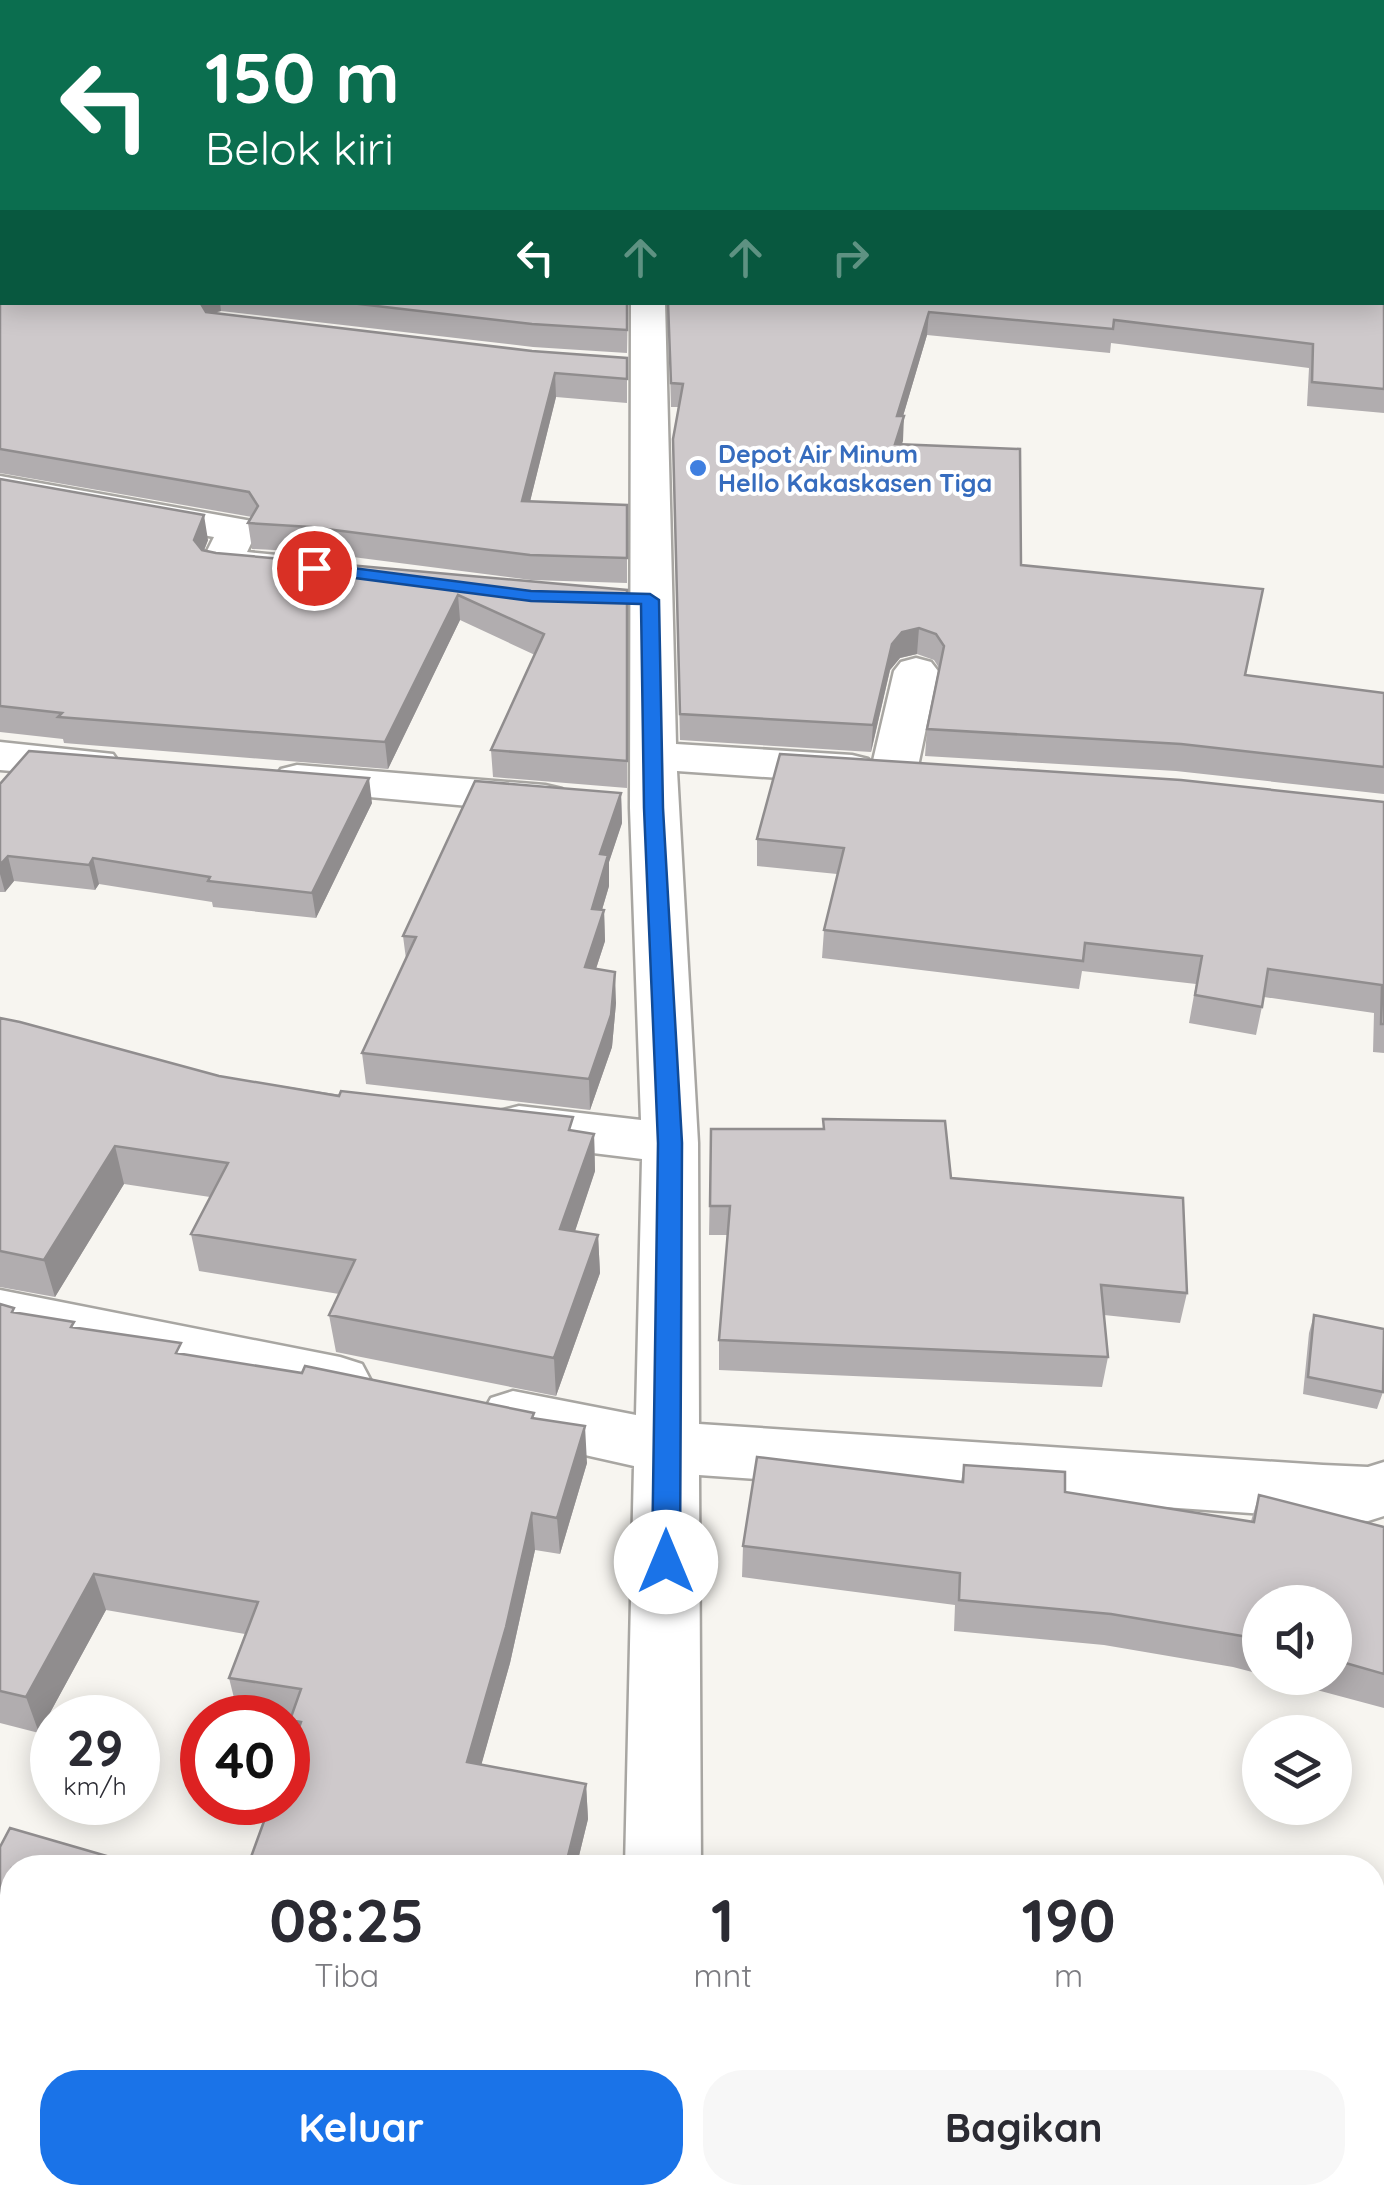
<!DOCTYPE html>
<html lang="id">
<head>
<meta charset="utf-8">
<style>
  :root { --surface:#fff; --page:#f7f7f7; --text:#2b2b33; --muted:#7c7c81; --accent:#1a73e8 }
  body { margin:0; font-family:Quicksand,sans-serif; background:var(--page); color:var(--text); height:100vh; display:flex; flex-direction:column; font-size:38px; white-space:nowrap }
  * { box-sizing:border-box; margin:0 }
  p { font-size:32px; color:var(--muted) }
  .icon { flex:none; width:55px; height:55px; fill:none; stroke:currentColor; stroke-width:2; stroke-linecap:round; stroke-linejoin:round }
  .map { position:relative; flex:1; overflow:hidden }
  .details { position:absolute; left:0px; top:1855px; width:1385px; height:350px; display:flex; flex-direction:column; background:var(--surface); border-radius:40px 40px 0 0; box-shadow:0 5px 25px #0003 }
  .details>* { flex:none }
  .banner { position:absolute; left:0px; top:0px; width:1385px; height:305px; box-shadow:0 5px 25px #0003; background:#0b6e4f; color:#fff; overflow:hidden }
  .controls { position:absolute; left:1242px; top:1585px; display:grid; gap:20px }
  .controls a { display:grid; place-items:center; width:110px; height:110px; border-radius:50%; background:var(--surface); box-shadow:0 5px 25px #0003; font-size:50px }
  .speed { position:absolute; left:30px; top:1695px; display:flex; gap:20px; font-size:50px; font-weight:700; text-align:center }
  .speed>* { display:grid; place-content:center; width:130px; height:130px; border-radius:50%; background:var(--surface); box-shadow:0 5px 25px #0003; line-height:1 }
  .speed small { font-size:25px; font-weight:400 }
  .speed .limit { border:15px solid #d22; background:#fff; color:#111 }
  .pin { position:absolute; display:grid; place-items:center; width:85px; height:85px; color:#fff; margin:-42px; border:5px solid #fff; border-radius:50%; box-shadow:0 2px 10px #0007 }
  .me { position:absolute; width:110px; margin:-55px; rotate:0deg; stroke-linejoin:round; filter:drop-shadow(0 0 8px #0008) }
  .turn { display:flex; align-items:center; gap:35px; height:210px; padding:0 40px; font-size:45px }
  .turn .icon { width:130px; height:130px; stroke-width:2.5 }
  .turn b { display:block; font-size:70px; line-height:85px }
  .lanes { display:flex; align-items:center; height:95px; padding:0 40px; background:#0003; justify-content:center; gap:50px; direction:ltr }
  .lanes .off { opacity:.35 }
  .eta { display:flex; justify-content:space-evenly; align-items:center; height:170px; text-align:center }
  .eta b { font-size:60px; font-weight:800; line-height:70px }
  .cta { display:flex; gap:20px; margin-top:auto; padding:20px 40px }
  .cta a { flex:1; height:115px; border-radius:40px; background:var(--accent); color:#fff; font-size:40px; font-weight:800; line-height:115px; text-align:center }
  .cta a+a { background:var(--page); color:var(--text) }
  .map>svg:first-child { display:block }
</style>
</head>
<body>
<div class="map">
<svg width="1384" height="2205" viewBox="0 0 1384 2205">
  <rect width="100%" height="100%" fill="#f7f5f0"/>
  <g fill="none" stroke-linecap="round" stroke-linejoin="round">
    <!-- minor casing -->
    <g stroke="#a8a6a2" stroke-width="5">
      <path id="minor" d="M103,0H147L149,2H105Z
        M0,28H2V44H0Z
        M2,249V270L0,271V250Z
        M631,302H665L676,744L852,755L868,759L872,765L894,671L901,662L916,658L931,662L938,671L917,771L910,781L894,785L878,781L872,773L868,779L852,783L677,771L698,1143L699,1424L1323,1465L1368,1467L1384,1462V1516L1368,1521L699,1475L701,1868H625L634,1466L491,1434L481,1416L491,1398L513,1391L636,1415L642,1159L519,1144L499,1139L491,1125L499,1111L519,1106L641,1120L630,808Z
        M0,476L252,521L258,529L247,552L298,557L304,566L298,575L284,578L207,572L201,563L214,537L0,500Z
        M0,742L113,754L120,764L113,774L97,778L0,770Z
        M297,765L545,785L562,789L568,799L562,809L545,813L281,789L274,779L281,769Z
        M0,1290L340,1357L362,1364L371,1381L362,1398L340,1405L0,1336Z
        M619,2192H703V2205H619Z"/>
    </g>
    <!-- minor -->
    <use href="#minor" fill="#fff" fill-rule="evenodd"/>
  </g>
  <!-- wall -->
  <path fill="#b1adaf" d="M176,0H1384V129H1382V2H171Z
    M0,107L2,108V243H0Z
    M1382,240H1384V299H1382Z
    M0,262L2,302H628L627,353L533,347L221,311L213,313L532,351L627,358V403L556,397L530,501L627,505V583L531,580L314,552L252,549L248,523L252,517L0,473Z
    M668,302L1384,303V413L1307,406L1309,368L1111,343L1110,353L927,335L903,416H904L901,444L1021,565L1245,675L1384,693V794L1176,771L925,756L927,729L939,668L934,660L917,654L900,658L890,670L871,752L680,740L673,439L678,407H671Z
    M0,479L208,540L204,551L216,553L627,590V788L493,777L491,750L535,655L460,620L388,769L64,743L63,739L0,732Z
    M0,784L372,803L316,918L213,907L212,902L99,884L95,890L14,881L5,892H0Z
    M621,793L622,823L609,862V886L602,910H604L605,941L596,969L616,1003L612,1047L590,1110L366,1084L362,1053L406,959L403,936Z
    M1384,802V1053L1373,1052L1374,1013L1264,997L1256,1035L1189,1023L1196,984L1082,971L1079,989L822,958L824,930L837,874L757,866V839Z
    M0,1018L219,1076L594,1134L595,1171L575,1231L598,1235L600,1273L556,1396L336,1352L329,1315L339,1294L199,1271L191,1234L210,1197L124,1184L55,1297L0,1287Z
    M823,1119L951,1178L1187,1293L1180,1323L1104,1315L1108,1357L1102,1387L719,1370V1340L727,1235H709L711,1129H823Z
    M0,1304L16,1313L183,1354L535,1418L587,1463L560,1554L535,1550L510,1663L481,1765L586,1784L588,1819L576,1868H247L295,1740L290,1722H288V1718H261L238,1714L229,1678L245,1634L106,1610L39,1733L0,1723Z
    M1314,1315L1383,1392L1377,1409L1303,1394L1309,1333Z
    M964,1465L1065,1492L1251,1521L1259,1495L1384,1527V1708L1272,1678H1335V1602H1260V1674L1233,1667L1104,1645L954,1631L955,1605L742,1577L743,1546L961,1482Z
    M0,1847L12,1868V2059L0,2055Z
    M430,2192H556L553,2205H493Z
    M998,2192H1372L1384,2205H1000Z"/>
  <!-- shaded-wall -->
  <path fill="#908d8e" d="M199,302H220L221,311L209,314L202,323Z
    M929,312L927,335L896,440L897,416Z
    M555,373L556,397L524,526L522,501Z
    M904,416L903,441L894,468L895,444Z
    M204,515L208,540L198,565L194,540Z
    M458,595L460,620L388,769L385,742Z
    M919,628L917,654L900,658L890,670L871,752L873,725L892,644L902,632Z
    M369,778L372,803L316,918L312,893Z
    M621,793L622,823L609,862V886L593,940L592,909L600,854Z
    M8,856L14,881L5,892L0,874V865Z
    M93,858L99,884L95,890L89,865Z
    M604,910L605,941L586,999L585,967Z
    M615,972L616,1003L612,1047L590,1110L589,1079Z
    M594,1134L595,1171L563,1267L560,1229Z
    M115,1146L124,1184L55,1297L44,1260Z
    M598,1235L600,1273L556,1396L554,1358Z
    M585,1426L587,1463L560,1554L557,1518Z
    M532,1513L535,1550L510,1663L472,1798L467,1762Z
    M94,1574L106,1610L39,1733L26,1697Z
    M586,1784L588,1819L576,1868H565Z
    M355,2192H373L369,2205H351Z
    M548,2192H556L553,2205H549Z"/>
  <!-- building -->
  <path fill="#cec9cb" stroke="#908d8e" stroke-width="2.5" d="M176,0H972L971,2H171Z
    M1014,0H1384V107H1382V2H1029Z
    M0,107L2,108V222H0Z
    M1382,240H1384V276H1382Z
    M2,260V302H200L206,312L532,351L627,358V379L555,373L522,501L627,505V558L530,555L311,527L248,523L258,506L249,492L0,449V262Z
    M342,302H627V330L532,324Z
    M668,302L1384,303V389L1312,382L1313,344L1114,320L1113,329L929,312L897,416H904L895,444L1020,449L1021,565L1263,589L1245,675L1384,693V767L1181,744L927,729L944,646L936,634L919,628L902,632L892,644L873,725L680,714L673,439L683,384L671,383Z
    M0,479L204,515L194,540L202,550L216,553L627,590V761L491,750L544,634L458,595L385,742L58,717L62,713L0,706Z
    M29,751L369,778L312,893L208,881L210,877L93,858L89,865L8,856L0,865V784Z
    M780,754L1181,780L1384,802V1024H1381L1382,985L1268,969L1262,1007L1195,995L1202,956L1085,943L1083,961L824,930L844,848L757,839Z
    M475,781L621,793L600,854L608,855L592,909L604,910L585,967L615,972L611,1015L589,1079L362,1053L416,937L403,936Z
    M0,1018L20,1022L219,1076L339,1096L341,1091L573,1117L569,1130L594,1134L560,1229L598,1235L554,1358L329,1315L355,1260L191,1234L228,1163L115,1146L44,1260L0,1251Z
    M823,1119L945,1121L951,1178L1183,1198L1187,1293L1101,1285L1108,1357L719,1340L730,1206H710L711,1129H824Z
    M0,1304L14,1308L12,1312L74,1322L71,1327L181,1343L176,1353L302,1373L305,1366L534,1413L532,1418L585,1426L557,1518L532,1513L506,1627L467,1762L586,1784L565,1868H247L271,1802H288V1759L301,1722L290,1720L301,1689L229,1678L258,1602L94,1574L26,1697L0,1691Z
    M1314,1315L1384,1329L1383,1392L1308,1377Z
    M757,1457L963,1482L964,1465L1065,1472V1492L1254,1522L1259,1495L1384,1527V1674L1335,1660V1602H1260V1640L1242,1636L1111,1614L959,1600L960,1573L743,1546Z
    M10,1828L148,1868H12V2032L0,2028V1847Z
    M1372,2071H1384V2205H1017L1015,2192H1372Z
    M0,2183L12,2186V2192H37L48,2195L49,2192H355L351,2205H0Z"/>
  <!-- route -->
  <path fill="#1a73e8" stroke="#114b97" stroke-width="2.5" d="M314,563L531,591L650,594L659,600L663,808L682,1143L680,1562L676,1570L666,1573L656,1570L652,1562L658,1143L644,808L641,604L531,601L309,572L306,568Z"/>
  <!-- markers -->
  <circle fill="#3f7fe0" stroke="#fff" stroke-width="4" cx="698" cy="468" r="10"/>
  <g text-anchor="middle" stroke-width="8" stroke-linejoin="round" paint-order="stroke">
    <!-- far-shop labels -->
    <g font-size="25" font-weight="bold" fill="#366cbe" stroke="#fff" text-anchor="start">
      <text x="718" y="463">Depot Air Minum<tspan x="718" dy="29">Hello Kakaskasen Tiga</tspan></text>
    </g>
  </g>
</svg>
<div class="controls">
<a><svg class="icon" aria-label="sound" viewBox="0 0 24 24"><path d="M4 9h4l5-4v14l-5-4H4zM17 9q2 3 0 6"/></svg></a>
<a><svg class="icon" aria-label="layers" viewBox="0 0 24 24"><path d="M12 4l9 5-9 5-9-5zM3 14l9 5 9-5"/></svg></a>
</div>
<div class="speed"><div>29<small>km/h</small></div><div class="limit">40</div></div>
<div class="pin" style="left:314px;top:568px;background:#d93025"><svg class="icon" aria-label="arrive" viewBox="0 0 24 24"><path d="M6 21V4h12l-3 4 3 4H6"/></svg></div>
<svg class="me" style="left:666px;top:1562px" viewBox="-20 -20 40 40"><circle r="19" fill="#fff"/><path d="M0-13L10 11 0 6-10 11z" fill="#1a73e8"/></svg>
<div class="banner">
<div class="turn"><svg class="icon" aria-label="left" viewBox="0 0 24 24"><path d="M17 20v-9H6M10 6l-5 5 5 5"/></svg><div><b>150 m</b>Belok kiri</div></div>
<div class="lanes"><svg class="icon" aria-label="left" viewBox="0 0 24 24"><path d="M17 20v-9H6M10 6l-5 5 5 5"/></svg><svg class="icon off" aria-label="ahead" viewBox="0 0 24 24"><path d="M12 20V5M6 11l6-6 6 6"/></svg><svg class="icon off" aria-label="ahead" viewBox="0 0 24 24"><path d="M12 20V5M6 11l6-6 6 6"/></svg><svg class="icon off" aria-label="right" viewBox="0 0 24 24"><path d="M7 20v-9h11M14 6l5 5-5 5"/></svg></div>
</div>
<section class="details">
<div class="eta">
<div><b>08:25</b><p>Tiba</p></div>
<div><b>1</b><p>mnt</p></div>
<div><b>190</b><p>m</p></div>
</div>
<div class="cta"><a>Keluar</a><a>Bagikan</a></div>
</section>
</div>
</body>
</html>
